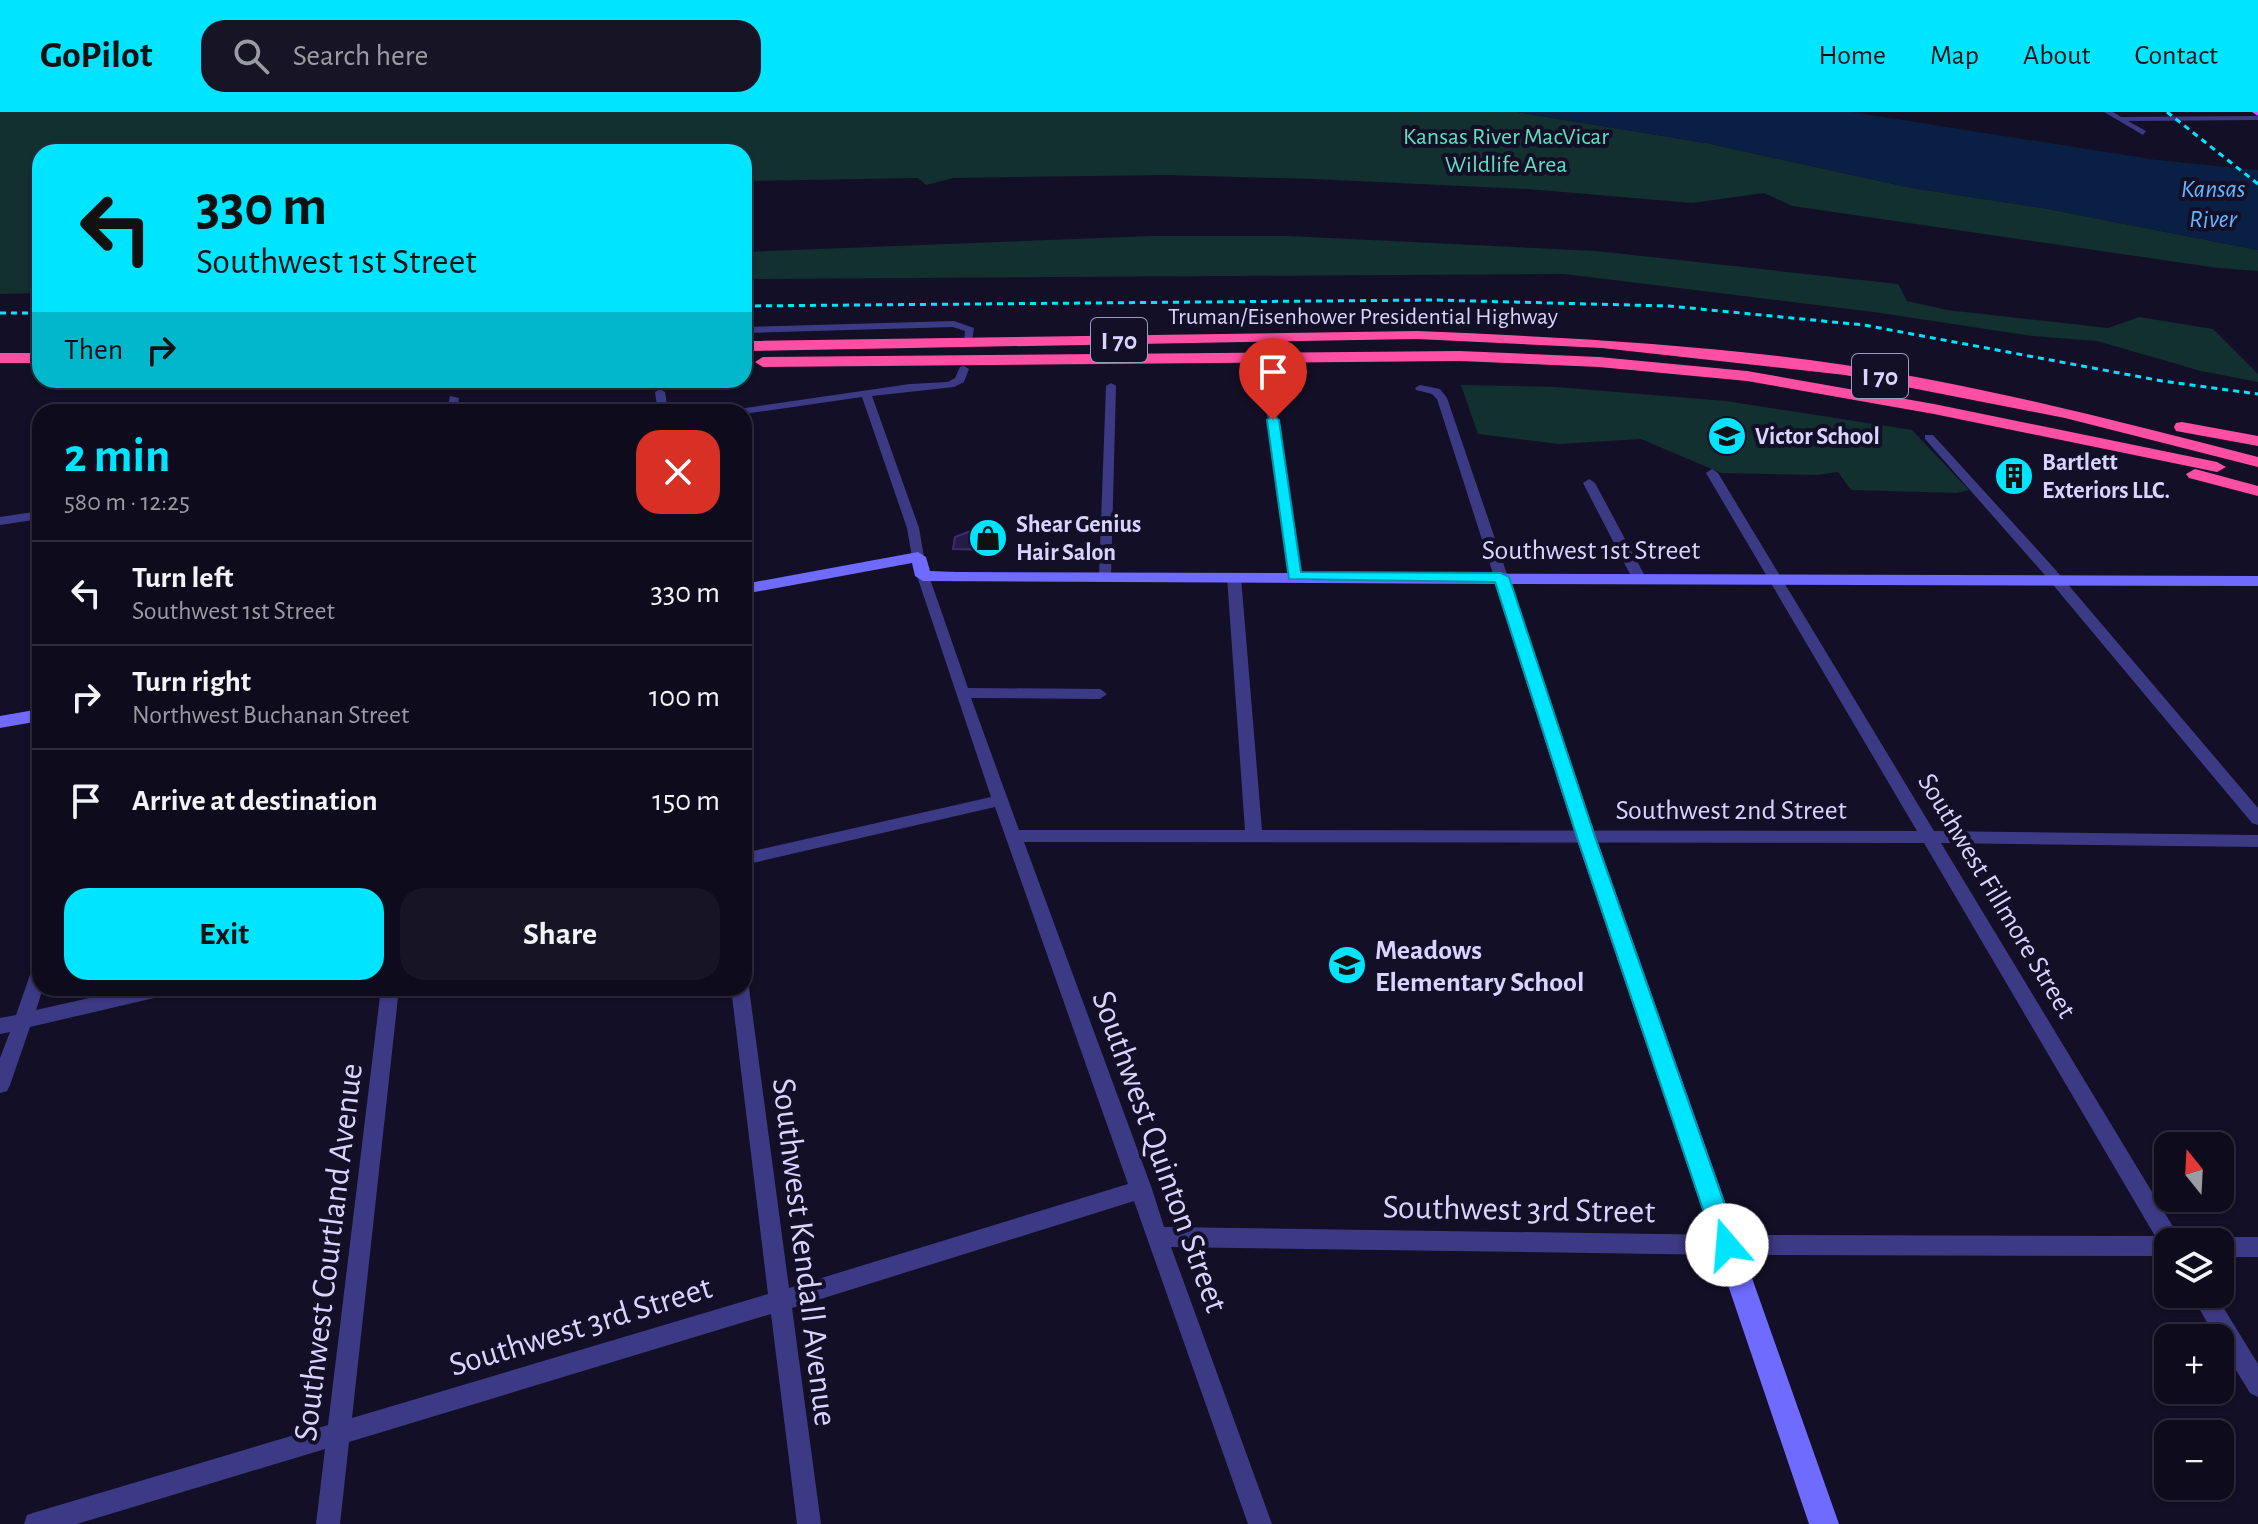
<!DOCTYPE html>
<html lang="en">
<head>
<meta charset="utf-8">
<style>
  :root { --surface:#0e0b1c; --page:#171425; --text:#f1f3f6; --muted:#9b9ba3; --line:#2e2b3b; --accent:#00e5ff }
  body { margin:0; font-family:"Alegreya Sans",sans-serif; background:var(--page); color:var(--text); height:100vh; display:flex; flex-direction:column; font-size:30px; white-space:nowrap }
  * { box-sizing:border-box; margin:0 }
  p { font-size:26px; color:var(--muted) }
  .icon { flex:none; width:44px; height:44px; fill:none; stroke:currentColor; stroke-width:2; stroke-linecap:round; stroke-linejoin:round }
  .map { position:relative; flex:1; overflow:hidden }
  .sheet { position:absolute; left:32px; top:292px; width:720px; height:592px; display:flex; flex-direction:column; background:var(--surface); border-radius:24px; box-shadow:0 2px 6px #0004,0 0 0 2px var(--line) }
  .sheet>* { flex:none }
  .hud { position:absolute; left:32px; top:32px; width:720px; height:244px; border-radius:24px; box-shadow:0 2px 6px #0004,0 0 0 2px var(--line); background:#00e5ff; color:#111; overflow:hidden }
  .needle { width:52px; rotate:342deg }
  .fabs { position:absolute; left:2154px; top:1020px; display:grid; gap:16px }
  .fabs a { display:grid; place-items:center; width:80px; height:80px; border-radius:16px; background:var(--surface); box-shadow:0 2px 6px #0004,0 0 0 2px var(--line); font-size:40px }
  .pin { position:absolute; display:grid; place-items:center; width:68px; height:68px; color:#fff; margin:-82px -34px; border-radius:50% 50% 50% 0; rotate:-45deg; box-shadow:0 0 8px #0007 }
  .pin .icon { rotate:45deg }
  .me { position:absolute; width:88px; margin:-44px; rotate:342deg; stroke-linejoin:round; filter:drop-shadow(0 0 6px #0008) }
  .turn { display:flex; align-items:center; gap:28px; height:168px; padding:0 32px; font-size:36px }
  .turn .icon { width:104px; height:104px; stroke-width:2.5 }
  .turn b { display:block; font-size:56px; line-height:68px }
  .then { display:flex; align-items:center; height:76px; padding:0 32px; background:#0003; gap:16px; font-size:30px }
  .round { display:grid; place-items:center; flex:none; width:84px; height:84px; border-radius:24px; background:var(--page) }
  .head { display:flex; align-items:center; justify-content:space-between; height:136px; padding:0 32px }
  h1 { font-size:48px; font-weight:600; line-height:60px; color:var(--accent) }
  .button { display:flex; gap:16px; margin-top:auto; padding:16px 32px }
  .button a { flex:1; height:92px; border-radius:24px; background:var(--accent); color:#111; font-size:32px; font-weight:600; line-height:92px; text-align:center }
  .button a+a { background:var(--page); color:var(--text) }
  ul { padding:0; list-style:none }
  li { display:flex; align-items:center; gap:24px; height:104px; padding:0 32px; border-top:2px solid var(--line) }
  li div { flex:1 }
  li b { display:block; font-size:30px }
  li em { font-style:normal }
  header { display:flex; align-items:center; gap:48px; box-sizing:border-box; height:112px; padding:0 40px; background:var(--accent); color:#111 }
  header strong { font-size:38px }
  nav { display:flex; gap:44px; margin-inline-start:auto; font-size:28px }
  .search { width:560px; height:72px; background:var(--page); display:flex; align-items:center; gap:20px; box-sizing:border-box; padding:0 28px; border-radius:24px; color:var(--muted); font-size:30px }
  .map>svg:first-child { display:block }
</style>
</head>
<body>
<header>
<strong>GoPilot</strong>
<div class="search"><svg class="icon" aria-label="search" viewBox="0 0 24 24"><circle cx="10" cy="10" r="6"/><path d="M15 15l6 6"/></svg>Search here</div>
<nav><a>Home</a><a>Map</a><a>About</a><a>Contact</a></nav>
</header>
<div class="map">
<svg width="2258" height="1412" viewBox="0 0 2258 1412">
  <rect width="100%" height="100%" fill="#130f26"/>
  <!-- green -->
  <path fill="#12302f" d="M0,0H1517L1706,31L1912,76L2043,96L2258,138V159L2218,156L1792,94L1764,81L1692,91L1528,77L1313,67L1166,63L953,66L926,73L918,66L744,69V40H40V181L0,182Z
    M1150,124H1288L1596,139L1898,172L1907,189L1947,198L2108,216L2139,205L2213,217L2258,262V270L2201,259L2097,229L2032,224L1874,200L1564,162L744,167V140Z
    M1461,273L1556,275L1726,289L1912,318L1969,378L1957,381L1851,378L1838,360L1817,363L1721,361L1641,327L1559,332L1478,322Z"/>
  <!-- water -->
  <path fill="#0a1f44" d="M1517,0H1852L2157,48L2258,58V138L2043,96L1912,76L1706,31Z"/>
  <!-- building -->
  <path fill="#241b47" stroke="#3b2d73" stroke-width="2" d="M976,417L998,418L994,438L953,437L955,425Z"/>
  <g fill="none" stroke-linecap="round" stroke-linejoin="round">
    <!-- street -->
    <path fill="#3d3a85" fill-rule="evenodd" d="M2104,0H2113L2121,5L2258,4V8L2128,9L2146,19L2143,23Z
      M954,209L974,216L972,229H964L965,219L953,215L744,221V215Z
      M964,254L969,257L964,270L954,275L872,284L919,416L924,445L918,449L912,445L907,416L862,285L744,302V300H733L738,297L910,272L948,270L955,266L960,255Z
      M1111,271L1116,274L1111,464L1105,468L1099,464L1106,274Z
      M1420,273L1440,277L1447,286L1508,465L1506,468H1496L1494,465L1437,287L1432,282L1416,278L1415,276Z
      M1269,276L1274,279L1300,464L1294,468L1288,464L1264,279Z
      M660,277L665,280L668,300H658L655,280Z
      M450,284L459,286L457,300H447Z
      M1925,323H1933L2054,456L2258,696V713L2252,711L2044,462L1925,327Z
      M1712,357L1718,361L1934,719L2258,723V735L1941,731L2178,1123L2181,1130H2168V1144L1727,1143L1171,1135L1272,1412H1248L1134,1089L792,1196L821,1412H797L771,1202L349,1330L340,1412H316L325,1337L77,1412H24L27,1403L36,1400L328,1313L381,876H399L352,1306L768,1182L731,876H744V870L749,876L789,1176L1128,1072L995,695L744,753V741L991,685L917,464L918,461L923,460L929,464L968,576L1100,577L1107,582L1100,587L971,586L1019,718H1245L1227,465L1234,461L1241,465L1262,718L1917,719L1706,361ZM1024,730L1924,731L2155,1124L1727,1123L1164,1115L1152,1077Z
      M1589,367L1595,371L1646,466L1644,469H1634L1632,466L1583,371Z
      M40,399V407L0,413V405Z
      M40,853V876H43L36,898L134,876H176L173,881L167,883L30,915L10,973L7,979L0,981V946L10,920L0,922V906L16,903L31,860L34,855Z
      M2220,1125H2258V1145H2220V1130H2211Z
      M2191,1182H2215L2258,1252V1285L2250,1281L2220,1232V1226H2216Z"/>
    <!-- secondary -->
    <path fill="#6f6bff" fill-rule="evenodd" d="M918,440L926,445L930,459L956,460L2258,464V474L1511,472L1596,725L1839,1412H1809L1576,725L1495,472L923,469L915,464L912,451L744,482V472Z
      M40,597V609L0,616V604Z"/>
    <!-- primary -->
    <path fill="#c25bff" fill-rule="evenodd" d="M2252,0H2258V4Z"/>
    <!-- highway -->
    <path fill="#ff4fa3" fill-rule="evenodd" d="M1417,219C1560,225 1703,232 1845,253C1984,274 2121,310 2258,345V355L2065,306L1845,263L1602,236L1417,227L744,239V229Z
      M1459,239L1599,245L1747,259L1934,292L2217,350L2226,355L2217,360L1934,302L1747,269L1599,255L1459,249L763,255L755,250L763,245Z
      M0,241H40V251H0Z
      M2182,310L2258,324V334L2176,319L2174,315L2176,311Z
      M2195,357L2258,374V384L2189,366L2186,362Z"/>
    <!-- rail -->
    <path stroke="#00e5ff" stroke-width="3" stroke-dasharray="6 5" stroke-linecap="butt" d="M2167,0L2258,72
      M744,194L1434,188L1669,194L1864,213L2162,269L2258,282
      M0,201H40"/>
  </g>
  <!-- route -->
  <path fill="#00e5ff" stroke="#0095a6" stroke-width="2" d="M1273,304L1279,308L1301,460L1501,461L1509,465L1595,725L1739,1133L1735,1141L1727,1145L1718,1141L1715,1133L1577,725L1495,470L1289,467L1267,308Z"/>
  <!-- icons -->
  <defs>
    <g id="school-disc" transform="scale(2)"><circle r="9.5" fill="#00e5ff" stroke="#130f26"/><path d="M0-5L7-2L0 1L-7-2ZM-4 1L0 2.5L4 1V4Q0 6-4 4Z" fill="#111"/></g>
    <g id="building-disc" transform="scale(2)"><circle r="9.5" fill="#00e5ff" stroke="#130f26"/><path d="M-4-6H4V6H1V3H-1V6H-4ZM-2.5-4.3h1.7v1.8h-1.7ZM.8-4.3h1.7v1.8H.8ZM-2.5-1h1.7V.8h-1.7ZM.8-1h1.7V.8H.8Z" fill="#111"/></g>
    <g id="shop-disc" transform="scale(2)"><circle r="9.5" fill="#00e5ff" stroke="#130f26"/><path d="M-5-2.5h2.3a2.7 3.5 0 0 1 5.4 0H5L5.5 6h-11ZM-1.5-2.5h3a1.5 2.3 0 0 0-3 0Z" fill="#111"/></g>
  </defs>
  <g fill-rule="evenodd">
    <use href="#school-disc" x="1727" y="324"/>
    <use href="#building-disc" x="2014" y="364"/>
    <use href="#shop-disc" x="988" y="426"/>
    <use href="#school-disc" x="1347" y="853"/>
  </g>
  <g text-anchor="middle" stroke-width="8" stroke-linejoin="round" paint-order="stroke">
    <!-- far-park labels -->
    <g font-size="24" fill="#5fe0c0" stroke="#130f26">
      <text x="1506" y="32">Kansas River MacVicar<tspan x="1506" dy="28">Wildlife Area</tspan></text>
    </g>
    <!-- far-street labels -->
    <g font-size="24" fill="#d9d4ff" stroke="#130f26">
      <text x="1363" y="212">Truman/Eisenhower Presidential Highway</text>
    </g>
    <!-- far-poi labels -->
    <g font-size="24" font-weight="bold" fill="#d9d4ff" stroke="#130f26" text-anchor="start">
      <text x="1755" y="332">Victor School</text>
      <text x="2042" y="358">Bartlett<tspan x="2042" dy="28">Exteriors LLC.</tspan></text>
      <text x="1016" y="420">Shear Genius<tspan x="1016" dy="28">Hair Salon</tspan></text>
    </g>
    <!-- far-water labels -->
    <g font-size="26" font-style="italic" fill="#62b6ff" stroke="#130f26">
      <text x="2213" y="85">Kansas<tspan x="2213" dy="30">River</tspan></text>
    </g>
    <!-- shield labels -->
    <g fill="#130f26" stroke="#9e99be" stroke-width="2">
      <rect x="1091" y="206" width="56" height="44" rx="6"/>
      <rect x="1852" y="242" width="56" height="44" rx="6"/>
    </g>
    <g font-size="26" font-weight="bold" fill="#d9d4ff">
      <text x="1119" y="237">I 70</text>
      <text x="1880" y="273">I 70</text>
    </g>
    <!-- street labels -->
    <g font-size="28" fill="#d9d4ff" stroke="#130f26">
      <text x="1591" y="447">Southwest 1st Street</text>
      <text x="1731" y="707">Southwest 2nd Street</text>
      <text transform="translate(1998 783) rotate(59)" y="10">Southwest Fillmore Street</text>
    </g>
    <!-- poi labels -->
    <g font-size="28" font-weight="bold" fill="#d9d4ff" stroke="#130f26" text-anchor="start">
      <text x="1375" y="847">Meadows<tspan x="1375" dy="32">Elementary School</tspan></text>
    </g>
    <!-- near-street labels -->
    <g font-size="34" fill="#d9d4ff" stroke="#130f26">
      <text transform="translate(1161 1039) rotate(70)" y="12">Southwest Quinton Street</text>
      <text transform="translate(1519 1096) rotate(1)" y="12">Southwest 3rd Street</text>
      <text transform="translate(327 1140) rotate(-83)" y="12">Southwest Courtland Avenue</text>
      <text transform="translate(806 1140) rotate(83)" y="12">Southwest Kendall Avenue</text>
      <text transform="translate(580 1213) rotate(-17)" y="12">Southwest 3rd Street</text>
    </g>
  </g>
</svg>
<div class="fabs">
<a><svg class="needle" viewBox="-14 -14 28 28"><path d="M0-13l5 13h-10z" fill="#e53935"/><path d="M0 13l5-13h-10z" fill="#9b9ba3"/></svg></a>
<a><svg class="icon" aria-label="layers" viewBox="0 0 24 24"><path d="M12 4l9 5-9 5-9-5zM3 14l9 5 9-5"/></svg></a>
<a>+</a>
<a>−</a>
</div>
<div class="pin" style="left:1273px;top:308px;background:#d93025"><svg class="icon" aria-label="arrive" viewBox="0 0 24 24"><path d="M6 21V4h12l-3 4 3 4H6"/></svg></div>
<svg class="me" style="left:1727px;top:1133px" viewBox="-20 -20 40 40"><circle r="19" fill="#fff"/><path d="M0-13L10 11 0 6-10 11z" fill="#00e5ff"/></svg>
<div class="hud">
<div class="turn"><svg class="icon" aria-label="left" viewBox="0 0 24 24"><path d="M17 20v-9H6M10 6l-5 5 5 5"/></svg><div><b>330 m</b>Southwest 1st Street</div></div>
<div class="then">Then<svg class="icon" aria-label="right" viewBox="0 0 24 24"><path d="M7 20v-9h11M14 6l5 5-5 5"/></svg></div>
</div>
<section class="sheet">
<div class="head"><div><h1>2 min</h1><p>580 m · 12:25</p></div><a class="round" style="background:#d93025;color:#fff"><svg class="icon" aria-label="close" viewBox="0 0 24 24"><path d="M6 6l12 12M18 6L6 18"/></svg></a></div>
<ul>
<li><svg class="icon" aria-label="left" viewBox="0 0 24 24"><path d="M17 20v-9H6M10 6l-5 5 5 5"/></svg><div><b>Turn left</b><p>Southwest 1st Street</p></div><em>330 m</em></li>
<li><svg class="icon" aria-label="right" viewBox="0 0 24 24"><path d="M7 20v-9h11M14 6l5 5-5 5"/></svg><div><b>Turn right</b><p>Northwest Buchanan Street</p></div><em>100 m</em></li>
<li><svg class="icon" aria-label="arrive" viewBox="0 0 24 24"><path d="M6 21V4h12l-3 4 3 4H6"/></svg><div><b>Arrive at destination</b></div><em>150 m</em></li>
</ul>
<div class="button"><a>Exit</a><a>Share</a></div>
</section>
</div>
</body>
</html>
